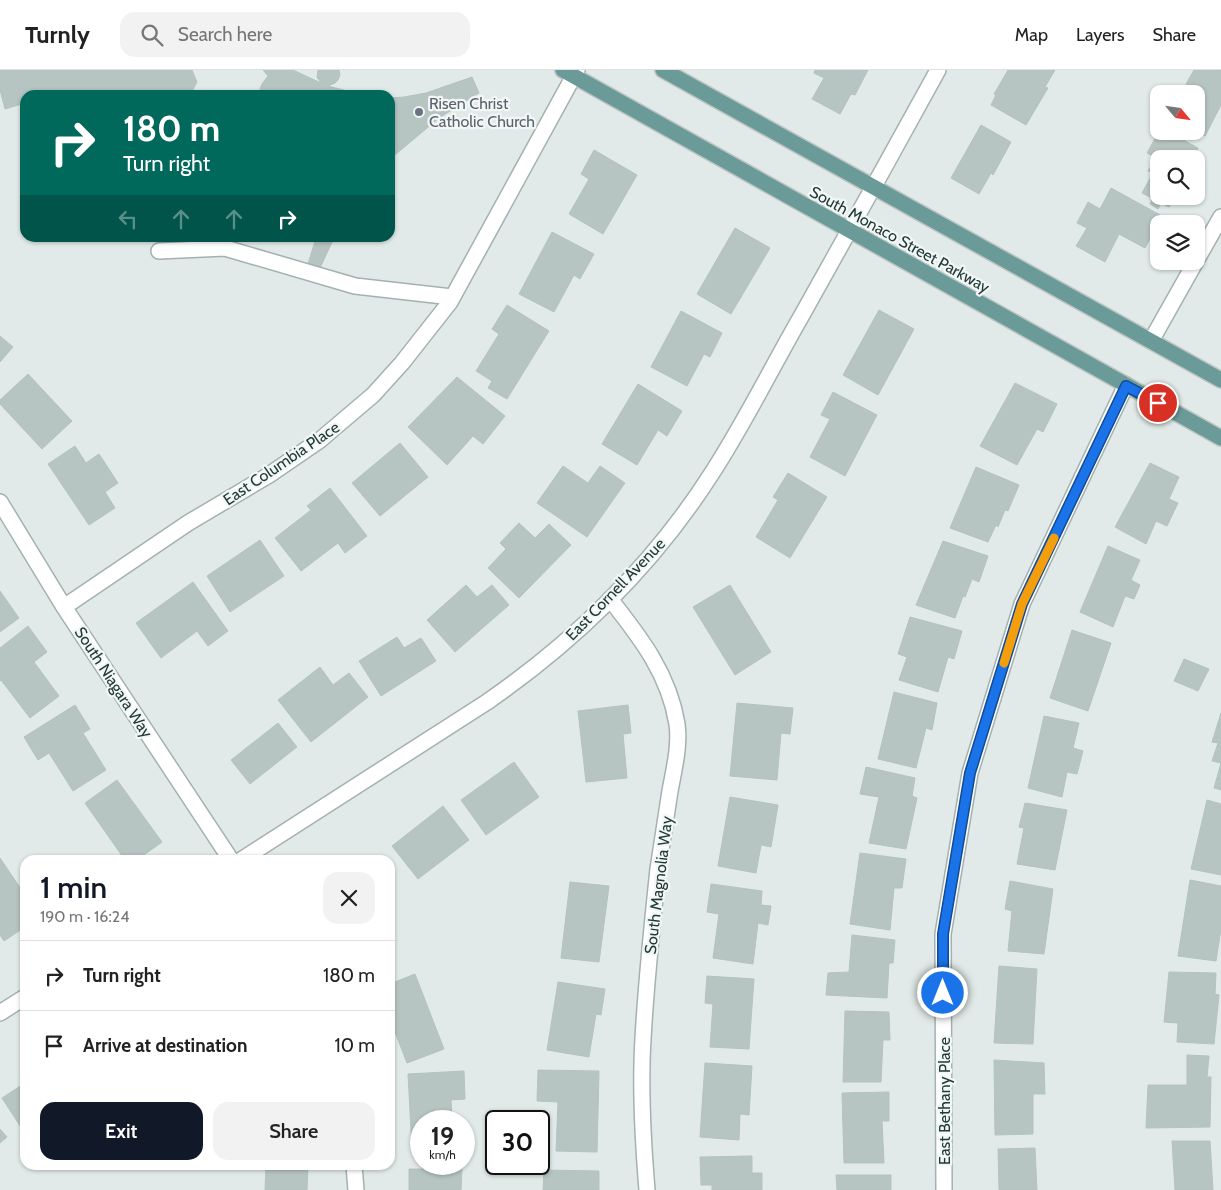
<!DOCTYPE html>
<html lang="en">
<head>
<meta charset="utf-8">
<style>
  :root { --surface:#fff; --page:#f2f2f2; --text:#222; --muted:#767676; --line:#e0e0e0; --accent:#111827 }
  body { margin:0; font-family:Cabin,sans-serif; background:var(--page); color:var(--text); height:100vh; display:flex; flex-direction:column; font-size:19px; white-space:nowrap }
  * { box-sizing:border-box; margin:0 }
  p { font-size:16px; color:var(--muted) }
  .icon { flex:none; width:28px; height:28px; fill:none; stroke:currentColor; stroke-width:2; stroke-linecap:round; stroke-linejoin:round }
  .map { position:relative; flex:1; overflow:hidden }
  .panel { position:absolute; left:20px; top:785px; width:375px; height:315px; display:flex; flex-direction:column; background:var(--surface); border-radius:15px; box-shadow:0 1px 4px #0004 }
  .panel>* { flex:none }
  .guide { position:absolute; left:20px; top:20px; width:375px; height:152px; border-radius:15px; box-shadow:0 1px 4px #0004; background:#00695c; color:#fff; overflow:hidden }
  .needle { width:32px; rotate:119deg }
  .buttons { position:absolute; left:1150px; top:15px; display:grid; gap:10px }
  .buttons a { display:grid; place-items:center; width:55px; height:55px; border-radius:10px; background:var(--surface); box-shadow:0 1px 4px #0004; font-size:25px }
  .speed { position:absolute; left:410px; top:1040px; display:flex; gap:10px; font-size:25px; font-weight:700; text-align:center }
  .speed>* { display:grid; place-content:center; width:65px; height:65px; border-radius:50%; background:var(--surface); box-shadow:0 1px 4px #0004; line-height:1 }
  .speed small { font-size:12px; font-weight:400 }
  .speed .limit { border:2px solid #111; border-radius:8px; background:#fff; color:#111 }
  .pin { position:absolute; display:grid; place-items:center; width:42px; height:42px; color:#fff; margin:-21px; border:2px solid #fff; border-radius:50%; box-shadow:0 1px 5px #0007 }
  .me { position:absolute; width:55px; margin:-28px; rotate:0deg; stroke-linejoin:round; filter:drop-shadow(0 0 4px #0008) }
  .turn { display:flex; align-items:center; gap:18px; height:105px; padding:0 20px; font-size:22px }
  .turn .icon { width:65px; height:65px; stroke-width:2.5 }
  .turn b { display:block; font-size:35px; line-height:42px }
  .lanes { display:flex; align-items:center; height:48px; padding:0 20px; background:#0003; justify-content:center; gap:25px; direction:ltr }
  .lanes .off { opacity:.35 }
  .round { display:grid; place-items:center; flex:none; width:52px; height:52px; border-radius:15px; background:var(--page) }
  .headline { display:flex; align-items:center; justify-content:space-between; height:85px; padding:0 20px }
  h1 { font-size:30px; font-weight:600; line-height:38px; color:var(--accent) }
  .primary-button { display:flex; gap:10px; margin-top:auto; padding:10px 20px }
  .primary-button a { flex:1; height:58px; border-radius:15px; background:var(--accent); color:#fff; font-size:20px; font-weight:600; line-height:58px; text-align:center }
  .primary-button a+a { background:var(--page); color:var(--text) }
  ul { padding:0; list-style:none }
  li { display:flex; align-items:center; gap:15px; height:70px; padding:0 20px; border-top:1px solid var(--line) }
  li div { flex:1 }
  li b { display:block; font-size:19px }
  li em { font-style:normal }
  header { display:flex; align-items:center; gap:30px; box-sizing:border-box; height:70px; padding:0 25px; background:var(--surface); border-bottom:1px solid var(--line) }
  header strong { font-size:24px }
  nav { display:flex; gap:28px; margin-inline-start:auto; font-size:18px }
  .search { width:350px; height:45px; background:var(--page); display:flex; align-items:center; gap:12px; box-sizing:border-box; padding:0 18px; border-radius:15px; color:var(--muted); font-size:19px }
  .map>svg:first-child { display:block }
</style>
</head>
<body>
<header>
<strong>Turnly</strong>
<div class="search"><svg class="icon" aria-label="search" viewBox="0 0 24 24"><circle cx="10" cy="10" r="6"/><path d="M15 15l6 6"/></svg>Search here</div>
<nav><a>Map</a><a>Layers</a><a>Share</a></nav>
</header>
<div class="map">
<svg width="1221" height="1120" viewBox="0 0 1221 1120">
  <rect width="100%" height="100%" fill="#e1eae8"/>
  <!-- building -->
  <path fill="#b7c5c2" stroke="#b4c3c0" d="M0,0H192L197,12L190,25H69L64,22L55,25H25V33L5,39L0,20Z
    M263,0H293L321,13L317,7L318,0H339L340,5L338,10L335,13L328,16L363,25H262L260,19L262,14L268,6Z
    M815,0H868L855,25L851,24L840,44L812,29L824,8L814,3Z
    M1008,0H1055L1045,17L1048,18L1026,55L991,35L996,25L994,24Z
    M1194,0H1221V35L1205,66L1196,61V24H1191L1194,18L1186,14Z
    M472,7L479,23L439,48L390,89V28L404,27L426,23Z
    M981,55L1011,72L993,105L991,103L979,124L951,108Z
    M1171,63L1198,78L1195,84L1198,86L1196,89H1159V126H1175L1169,137L1142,123L1153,103L1148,101L1156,88L1147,83L1157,65L1167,69Z
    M594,80L637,105L603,164L569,144L589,109L581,104Z
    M1111,118L1162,146L1145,178L1119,164L1105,192L1076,176L1087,158L1077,153L1088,132L1100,139Z
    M1153,128L1161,133L1158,139L1150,134Z
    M735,158L770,178L731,244L697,224Z
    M552,162L594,184L580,209L574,205L554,242L519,224Z
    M316,168H334L320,198L308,194Z
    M507,235L549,261L507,329L488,318L492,311L476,301L499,264L492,259Z
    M879,240L914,259L878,325L843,305Z
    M681,241L722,263L710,287L704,284L687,316L651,297Z
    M0,266L13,277L0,292Z
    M28,304L72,351L42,379L0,334V330Z
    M457,307L505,346L483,374L473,366L447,395L408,357Z
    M1015,313L1057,334L1043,362L1037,359L1017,395L980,376Z
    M638,314L682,341L667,366L658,360L637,395L602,374Z
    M833,322L877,345L845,406L810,387L830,349L821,345Z
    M400,373L428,407L380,446L352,413Z
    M75,376L86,393L99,384L118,413L105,422L115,438L89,455L48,394Z
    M1150,393L1179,407L1169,429L1178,433L1167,456L1156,451L1146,474L1115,457Z
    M563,396L588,413L600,396L625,413L587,467L537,433Z
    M976,397L1019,415L1008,441L1005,440L998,457L996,455L988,472L950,458Z
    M788,403L827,427L790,488L756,467L778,430L773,427Z
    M330,418L367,466L345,483L338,473L301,501L275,468L311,440L307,436Z
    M519,453L535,468L549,454L571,475L519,528L488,498L506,479L500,473Z
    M260,470L284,506L230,542L207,506Z
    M943,471L988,486L979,512L972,509L965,527L963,526L955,548L916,535Z
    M1108,476L1140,490L1131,510L1140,515L1134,529L1125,526L1113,557L1080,542Z
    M193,512L228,561L208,576L197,561L161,588L136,553Z
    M466,515L477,527L492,515L509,535L455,582L427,550Z
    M730,515L771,582L735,605L693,537Z
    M0,521L19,548L0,562Z
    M910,547L962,561L954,589L948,587L938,622L899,610L907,587L898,584Z
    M28,556L47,582L34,592L59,626L30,648L1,610L0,611V578Z
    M1072,560L1111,573L1088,641L1050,628Z
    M397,567L404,578L421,568L436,591L381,626L359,591Z
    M1184,589L1209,599L1198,621L1174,611Z
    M320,597L333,615L349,603L368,627L311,672L278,630Z
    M894,622L937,633L932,660L926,658L916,698L878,689Z
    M737,633L793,638L790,664L781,663L777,710L730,706Z
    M75,635L90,659L83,663L106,700L73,721L49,683L38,690L24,667Z
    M628,635L631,663L623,664L627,708L586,712L578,641Z
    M1221,643V720L1214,718L1221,693L1212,691L1218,673L1212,672Z
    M1044,646L1079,653L1073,678L1083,681L1077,704L1067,702L1062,727L1028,718Z
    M278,653L297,677L250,714L231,690Z
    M514,692L539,727L486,765L461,730Z
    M866,697L915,708L912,726L917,728L906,779L869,773L879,727L860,724Z
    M117,710L162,772L137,790H125L85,733Z
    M730,727L778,735L771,777L761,775L756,803L718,796Z
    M1207,730L1221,734V805L1191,799Z
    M1025,733L1067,740L1055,800L1017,794L1024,758L1019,757Z
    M443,736L469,770L418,809L392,776Z
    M860,783L906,789L902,818H894L890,860L850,854Z
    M0,788L25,825V857L4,871L0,865Z
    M1190,810L1221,816V859L1216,891L1178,886Z
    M1010,811L1053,819L1044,884L1008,881L1012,841L1005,839Z
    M570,812L609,816L599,892L561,888Z
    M711,814L762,821L761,835L771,836L768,855L758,853L753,894L713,888L719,844L707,842Z
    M852,865L895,870L893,893H889L887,928L826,925L828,903L849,902Z
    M999,896L1037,899L1033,974L994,973Z
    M1169,902L1216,903L1215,924L1219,925L1214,974L1177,972L1178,953L1164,952Z
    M415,904L444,979L407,993L390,949V914Z
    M707,906L754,909L749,979L710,977L713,934L705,933Z
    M558,912L605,919L601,945L596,944L589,987L547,980Z
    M845,941L889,942L890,970H883L881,1012H843Z
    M1187,985L1209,986L1207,1007H1211L1210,1057L1146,1058L1148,1015H1187Z
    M994,990L1044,993L1045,1024H1033V1064L995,1065Z
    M705,993L752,996L749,1045L740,1044L739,1070L700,1067Z
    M538,1000L599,1001L597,1082L556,1081L558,1032L537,1031Z
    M464,1001L465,1029L451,1030L452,1051H421V1079L412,1080L408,1004Z
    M25,1013V1062H24L2,1028Z
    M889,1022V1051H882L884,1093H844L842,1023Z
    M0,1059L7,1067L0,1073Z
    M1172,1071H1210L1213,1120H1175Z
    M1035,1078L1037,1120H999L998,1079Z
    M752,1086V1103H762V1120H712V1115H701L700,1087Z
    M266,1095H308L307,1120H265Z
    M409,1099H462L461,1120H409Z
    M544,1100L599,1101V1120H543Z
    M836,1105H891V1120H837Z"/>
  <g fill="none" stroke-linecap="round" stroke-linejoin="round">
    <!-- minor casing -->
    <g stroke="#a4b1b0" stroke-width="18">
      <path id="minor" d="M159,181L225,178L355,216L452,227
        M1196,191L1221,147
        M1151,271L1196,191
        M0,432L64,537L231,790
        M610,529C640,567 669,604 677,654C680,676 674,699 670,721C666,747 662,773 658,799C652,856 646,912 643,969C640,1017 643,1072 647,1120
        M64,537L188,453L269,405L320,370L373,325L402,293L450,232L577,0
        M241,790L487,632C575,571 654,494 712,403C745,352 772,297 802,245C848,163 893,82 938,0
        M0,943L25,927
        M354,1095L356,1120
        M944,1120L943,864L970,703L1022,534L1126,315"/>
    </g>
    <!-- major casing -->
    <g stroke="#bdc4c3" stroke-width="18">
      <path id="major" d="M563,0L1221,368
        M663,0L1221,310"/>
    </g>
    <!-- minor -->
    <use href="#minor" stroke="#fff" stroke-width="15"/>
    <!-- major -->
    <use href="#major" stroke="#6a9b99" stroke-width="15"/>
  </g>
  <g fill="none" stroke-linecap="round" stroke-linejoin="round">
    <!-- route casing -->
    <g stroke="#114b97" stroke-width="12">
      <path id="route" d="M943,923V864L970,703L1022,534L1126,316L1158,333"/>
    </g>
    <!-- route -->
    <use href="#route" stroke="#1a73e8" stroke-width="9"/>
    <!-- slow -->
    <path stroke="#f59e0b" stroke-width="9" d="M1004,593L1022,534L1054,468"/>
  </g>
  <!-- markers -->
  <circle fill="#6b7280" stroke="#f1f7f5" stroke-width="2" cx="419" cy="42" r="5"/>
  <g text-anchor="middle" stroke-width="4.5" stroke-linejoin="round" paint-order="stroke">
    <!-- worship labels -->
    <g font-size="16" fill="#5b616d" stroke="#f1f7f5" text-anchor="start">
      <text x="429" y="39">Risen Christ<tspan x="429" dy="18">Catholic Church</tspan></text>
    </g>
    <!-- street labels -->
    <g font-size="16" fill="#233938" stroke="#f1f7f5">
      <text transform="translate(900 169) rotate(29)" y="6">South Monaco Street Parkway</text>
      <text transform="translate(281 393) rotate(-34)" y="6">East Columbia Place</text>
      <text transform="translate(615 519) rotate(-46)" y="6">East Cornell Avenue</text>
      <text transform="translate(114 612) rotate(57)" y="6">South Niagara Way</text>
      <text transform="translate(658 815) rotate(-83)" y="6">South Magnolia Way</text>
      <text transform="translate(944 1031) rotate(-90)" y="6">East Bethany Place</text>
    </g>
  </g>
</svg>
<div class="buttons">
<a><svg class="needle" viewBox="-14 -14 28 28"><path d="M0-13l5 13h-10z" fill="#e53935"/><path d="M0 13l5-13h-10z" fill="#767676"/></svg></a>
<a><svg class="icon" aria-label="search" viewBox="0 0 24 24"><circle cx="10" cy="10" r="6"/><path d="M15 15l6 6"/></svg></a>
<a><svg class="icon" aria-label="layers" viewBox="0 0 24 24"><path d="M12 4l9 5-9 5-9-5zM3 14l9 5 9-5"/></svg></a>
</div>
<div class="speed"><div>19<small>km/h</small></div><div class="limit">30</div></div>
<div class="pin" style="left:1158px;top:333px;background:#d93025"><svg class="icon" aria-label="arrive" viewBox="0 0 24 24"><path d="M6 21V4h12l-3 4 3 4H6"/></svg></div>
<svg class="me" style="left:943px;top:923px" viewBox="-20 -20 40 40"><circle r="17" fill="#1a73e8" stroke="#fff" stroke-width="3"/><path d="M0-11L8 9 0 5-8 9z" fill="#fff"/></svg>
<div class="guide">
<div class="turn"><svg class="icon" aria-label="right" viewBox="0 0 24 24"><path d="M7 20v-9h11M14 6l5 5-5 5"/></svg><div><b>180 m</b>Turn right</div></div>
<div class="lanes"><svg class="icon off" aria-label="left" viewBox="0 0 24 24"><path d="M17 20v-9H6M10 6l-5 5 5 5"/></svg><svg class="icon off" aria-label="ahead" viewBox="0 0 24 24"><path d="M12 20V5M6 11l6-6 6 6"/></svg><svg class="icon off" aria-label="ahead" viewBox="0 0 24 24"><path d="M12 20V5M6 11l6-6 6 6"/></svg><svg class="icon" aria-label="right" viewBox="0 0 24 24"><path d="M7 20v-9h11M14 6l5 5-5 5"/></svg></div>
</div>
<section class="panel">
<div class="headline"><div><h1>1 min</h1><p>190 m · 16:24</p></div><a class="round"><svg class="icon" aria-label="close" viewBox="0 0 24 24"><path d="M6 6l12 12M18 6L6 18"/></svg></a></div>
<ul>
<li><svg class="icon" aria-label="right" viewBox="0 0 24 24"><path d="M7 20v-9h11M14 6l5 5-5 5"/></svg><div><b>Turn right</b></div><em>180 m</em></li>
<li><svg class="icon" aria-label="arrive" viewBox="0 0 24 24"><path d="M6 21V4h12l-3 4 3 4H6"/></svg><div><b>Arrive at destination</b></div><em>10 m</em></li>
</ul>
<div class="primary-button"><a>Exit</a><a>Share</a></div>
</section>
</div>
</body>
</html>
